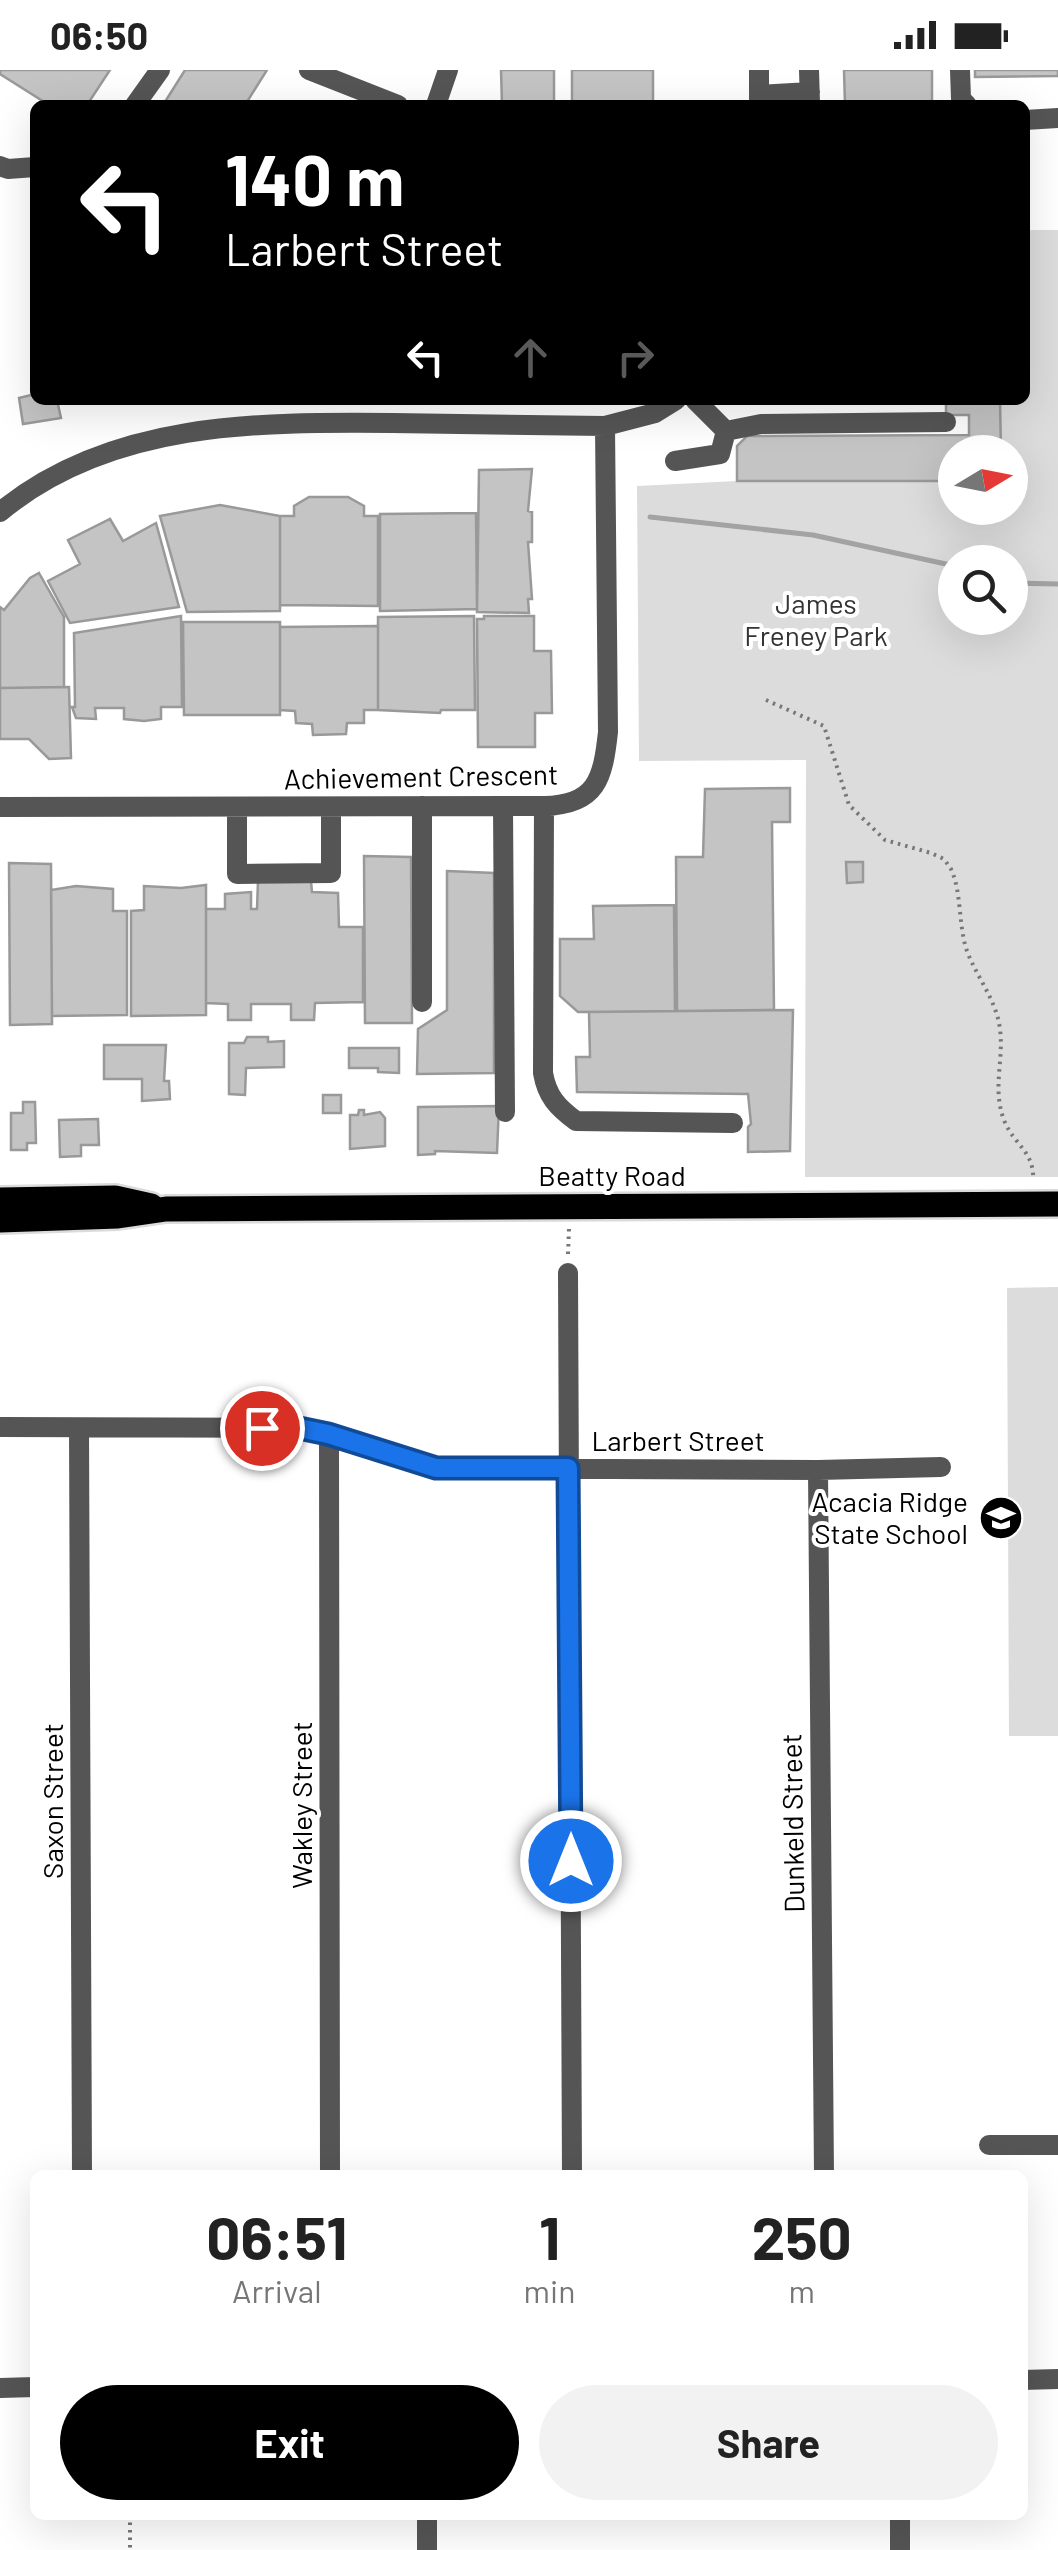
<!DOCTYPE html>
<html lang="en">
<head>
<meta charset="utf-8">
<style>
  :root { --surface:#fff; --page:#f2f2f2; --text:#222; --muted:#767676; --accent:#000 }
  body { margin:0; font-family:Barlow,sans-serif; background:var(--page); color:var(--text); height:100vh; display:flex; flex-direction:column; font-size:38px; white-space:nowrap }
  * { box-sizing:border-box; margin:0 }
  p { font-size:32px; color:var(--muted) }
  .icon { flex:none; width:55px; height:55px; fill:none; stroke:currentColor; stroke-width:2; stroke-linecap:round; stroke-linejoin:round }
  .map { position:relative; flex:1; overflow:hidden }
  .side { position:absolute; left:30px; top:2100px; width:998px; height:350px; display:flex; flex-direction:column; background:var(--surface); border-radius:15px; box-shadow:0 10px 40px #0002 }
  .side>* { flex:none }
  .top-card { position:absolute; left:30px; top:30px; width:1000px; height:305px; border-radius:15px; box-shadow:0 10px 40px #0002; background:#000; color:#fff; overflow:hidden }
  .needle { width:65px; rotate:80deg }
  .tools { position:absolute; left:938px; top:365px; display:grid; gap:20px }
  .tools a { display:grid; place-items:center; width:90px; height:90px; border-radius:50%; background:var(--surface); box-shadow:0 10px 40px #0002; font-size:50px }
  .pin { position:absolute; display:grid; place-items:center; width:85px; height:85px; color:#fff; margin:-42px; border:5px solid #fff; border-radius:50%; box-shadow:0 2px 10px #0007 }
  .me { position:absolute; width:110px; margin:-55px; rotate:0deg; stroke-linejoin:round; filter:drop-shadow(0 0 8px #0008) }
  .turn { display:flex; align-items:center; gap:35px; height:210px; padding:0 30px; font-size:45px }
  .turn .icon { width:130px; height:130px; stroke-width:2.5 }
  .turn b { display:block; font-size:70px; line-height:85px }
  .lanes { display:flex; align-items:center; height:95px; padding:0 30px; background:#0003; justify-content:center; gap:50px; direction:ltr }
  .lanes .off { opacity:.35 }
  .eta { display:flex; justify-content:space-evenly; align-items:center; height:170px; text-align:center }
  .eta b { font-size:60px; font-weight:700; line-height:70px }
  .action { display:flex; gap:20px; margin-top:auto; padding:20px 30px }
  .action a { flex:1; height:115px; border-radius:60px; background:var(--accent); color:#fff; font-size:40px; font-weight:700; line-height:115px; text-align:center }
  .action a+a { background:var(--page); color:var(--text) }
  .status { display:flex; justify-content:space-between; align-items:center; height:70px; padding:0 50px; background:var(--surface); direction:ltr }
  .status svg { height:28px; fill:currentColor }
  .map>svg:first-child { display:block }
</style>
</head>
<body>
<div class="status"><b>06:50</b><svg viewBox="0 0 49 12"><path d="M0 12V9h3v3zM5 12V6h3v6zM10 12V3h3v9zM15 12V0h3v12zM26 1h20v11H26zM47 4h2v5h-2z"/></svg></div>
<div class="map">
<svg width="1058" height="2480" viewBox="0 0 1058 2480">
  <rect width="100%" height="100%" fill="#fff"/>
  <!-- green -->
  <path fill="#dcdcdc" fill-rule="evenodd" d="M1025,160H1058V1107H805L806,690L639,691L637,416L737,411H955V438H1010V382H1001L1000,330H1025ZM955,492H1010V548H955Z
    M1058,1217V1666H1009L1007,1218Z"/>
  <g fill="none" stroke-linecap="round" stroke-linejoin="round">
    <!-- stream -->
    <path stroke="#a3a3a3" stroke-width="5" d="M650,447L813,465L955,496
      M1010,513L1058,514"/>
  </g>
  <!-- building -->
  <path fill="#c4c4c4" stroke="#999" stroke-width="2.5" d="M0,0H110L87,35H49L0,4Z
    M185,0H267L245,35H163Z
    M501,0H554V34L502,35Z
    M572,0H653V35H572Z
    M844,0H932V35H845Z
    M975,0H1058V6L975,7Z
    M35,324V330H57L61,348L23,354L19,328Z
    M946,330H1000L1001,382H955V411H737V376L747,366L969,365V345H946Z
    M532,399L528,441L532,442V472H528L532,529H528L529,543L477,542L479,400Z
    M309,427H348L364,436V446H378V536L280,535V446H294V436Z
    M220,435L280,446V541L187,542L160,446Z
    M476,443L477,539L380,541V444Z
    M110,449L123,471L156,453L179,537L70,553L48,511L80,494L68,470Z
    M39,503L64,547V617L0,618V537L4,540L30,508Z
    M181,546L182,637H161V649L144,651L124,649V638H95L96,649L76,648L72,637H75L74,563Z
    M474,546L475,640H441L440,643L378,640V547Z
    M484,546H534V581H551L552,643H535V677H478L477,549H484Z
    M183,552H280V645H184Z
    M378,556V640H364V653H347L346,664L313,665L312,654L296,653L295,641L280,640V557Z
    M69,617L71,688L49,689L29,669H0V618Z
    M790,718V752H772L774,940L677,941L676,787H703L705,719Z
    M364,786L411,787L412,953H365Z
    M846,792H863V812L847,813Z
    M9,793L51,794L52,954L10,955Z
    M447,801L494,803V1003L417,1004L418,959L447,940Z
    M258,810L311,811L312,822L338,823L339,857H363V932L315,933L314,950H291V934H251V950H228V934L206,933V839H225V824L251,822V839H257Z
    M206,815V945L131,946V841L144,840V816L181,818Z
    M76,816L113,819V841H127V945L52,946L51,820Z
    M674,835L675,941L578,942L560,926V869H594L593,836Z
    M793,940L790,1081L748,1082V1057L751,1054L748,1024L577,1022L576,987H590L589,942Z
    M247,967H268V972L284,971V997L246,998L245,1025L229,1024V973H244Z
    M104,975H166L164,1011H169L170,1029L142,1031V1009H104Z
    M349,978H399V1003L378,1002V998H349Z
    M323,1025H341V1043H323Z
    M23,1032H35L36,1073H27V1080H11V1043H23Z
    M499,1036L497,1083L435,1081V1084L418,1085V1037Z
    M359,1040H364V1045L380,1042L385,1048V1076L350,1079V1045H358Z
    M98,1049L99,1075H81V1086L60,1087L59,1050Z"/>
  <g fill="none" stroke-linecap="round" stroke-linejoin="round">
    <!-- major casing -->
    <g stroke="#dbdbdb" stroke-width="30">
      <path id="major" d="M0,1130L115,1128L151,1136
        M0,1150L118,1146L166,1139L1058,1134"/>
    </g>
    <!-- path -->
    <path stroke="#777" stroke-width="4" stroke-dasharray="2.5 5" stroke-linecap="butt" d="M766,630L824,656L849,735L885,770L931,783L944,789L951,799C962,823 958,855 967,881C977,908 996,929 1000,959C1004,990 992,1019 1004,1050C1013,1074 1035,1082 1033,1110
      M568,1184L569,1159
      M130,2445V2480"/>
    <!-- minor -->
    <path stroke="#555" stroke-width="20" d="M309,0L398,35
      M759,0V35
      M809,0L810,33
      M960,0L961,29L967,35
      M759,25L810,22
      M135,35L160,0
      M436,35L448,0
      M1025,50L1058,48
      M0,96L8,99L35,97
      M695,330L726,361L761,354L946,352
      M675,391L720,384L726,361
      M0,442C110,351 257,352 392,353C463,354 534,355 605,356L655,343L676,330
      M503,736L505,1042
      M544,736L543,1003C547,1026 557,1037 576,1051L733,1053
      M0,737L544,736C597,735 603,708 608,662L605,356
      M237,737V804L331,803V737
      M422,932V736
      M568,1203L572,2105
      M0,1357L299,1358L436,1398L818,1400L941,1397
      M79,1358L82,2105
      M329,1364L330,2105
      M818,1400L824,2105
      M989,2075H1058
      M1022,2310L1058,2309
      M0,2318L35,2317
      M427,2445V2480
      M900,2445V2480"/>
    <!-- major -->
    <use href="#major" stroke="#000" stroke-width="25"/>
  </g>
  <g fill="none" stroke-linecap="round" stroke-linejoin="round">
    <!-- route casing -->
    <g stroke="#114b97" stroke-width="25">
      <path id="route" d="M262,1358H299L328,1364L436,1398H568L571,1791"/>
    </g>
    <!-- route -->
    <use href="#route" stroke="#1a73e8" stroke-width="18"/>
  </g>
  <!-- icons -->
  <defs>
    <g id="school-disc" transform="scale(2.25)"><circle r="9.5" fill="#000" stroke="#fff"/><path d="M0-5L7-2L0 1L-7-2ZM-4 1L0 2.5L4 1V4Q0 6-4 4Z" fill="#fff"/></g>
  </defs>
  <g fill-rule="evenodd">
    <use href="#school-disc" x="1001" y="1448"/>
  </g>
  <g text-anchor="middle" stroke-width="8" stroke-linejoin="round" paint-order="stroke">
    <!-- park labels -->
    <g font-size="28" fill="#333" stroke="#fff">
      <text x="816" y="544">James<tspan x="816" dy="32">Freney Park</tspan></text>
    </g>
    <!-- street labels -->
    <g font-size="28" fill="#000" stroke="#fff">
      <text transform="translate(421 707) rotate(-1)" y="10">Achievement Crescent</text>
      <text x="612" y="1116">Beatty Road</text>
      <text x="678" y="1381">Larbert Street</text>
      <text transform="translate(53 1731) rotate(-90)" y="10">Saxon Street</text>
      <text transform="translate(302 1735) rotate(-90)" y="10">Wakley Street</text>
      <text transform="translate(793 1753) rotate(-91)" y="10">Dunkeld Street</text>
    </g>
    <!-- poi labels -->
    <g font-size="28" fill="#000" stroke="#fff" text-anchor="end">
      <text x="968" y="1442">Acacia Ridge<tspan x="968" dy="32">State School</tspan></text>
    </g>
  </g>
</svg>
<div class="tools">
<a><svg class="needle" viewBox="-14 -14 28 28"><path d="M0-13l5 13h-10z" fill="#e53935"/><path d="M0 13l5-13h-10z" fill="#767676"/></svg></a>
<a><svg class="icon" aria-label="search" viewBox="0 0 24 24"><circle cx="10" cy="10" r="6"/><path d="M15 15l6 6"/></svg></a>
</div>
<div class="pin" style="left:262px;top:1358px;background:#d93025"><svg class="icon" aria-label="arrive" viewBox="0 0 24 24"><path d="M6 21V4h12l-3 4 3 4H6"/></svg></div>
<svg class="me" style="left:571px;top:1791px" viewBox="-20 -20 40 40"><circle r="17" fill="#1a73e8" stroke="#fff" stroke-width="3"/><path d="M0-11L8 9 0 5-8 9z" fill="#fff"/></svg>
<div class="top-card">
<div class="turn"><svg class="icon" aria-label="left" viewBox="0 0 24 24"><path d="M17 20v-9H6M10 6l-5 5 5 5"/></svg><div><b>140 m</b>Larbert Street</div></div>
<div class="lanes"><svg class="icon" aria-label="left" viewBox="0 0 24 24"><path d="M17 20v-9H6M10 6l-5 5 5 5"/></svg><svg class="icon off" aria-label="ahead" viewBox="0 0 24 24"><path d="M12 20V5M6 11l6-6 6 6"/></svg><svg class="icon off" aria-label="right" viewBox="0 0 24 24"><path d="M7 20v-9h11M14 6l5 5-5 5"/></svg></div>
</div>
<section class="side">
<div class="eta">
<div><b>06:51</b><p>Arrival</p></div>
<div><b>1</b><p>min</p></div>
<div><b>250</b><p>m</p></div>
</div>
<div class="action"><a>Exit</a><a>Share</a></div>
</section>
</div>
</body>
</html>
